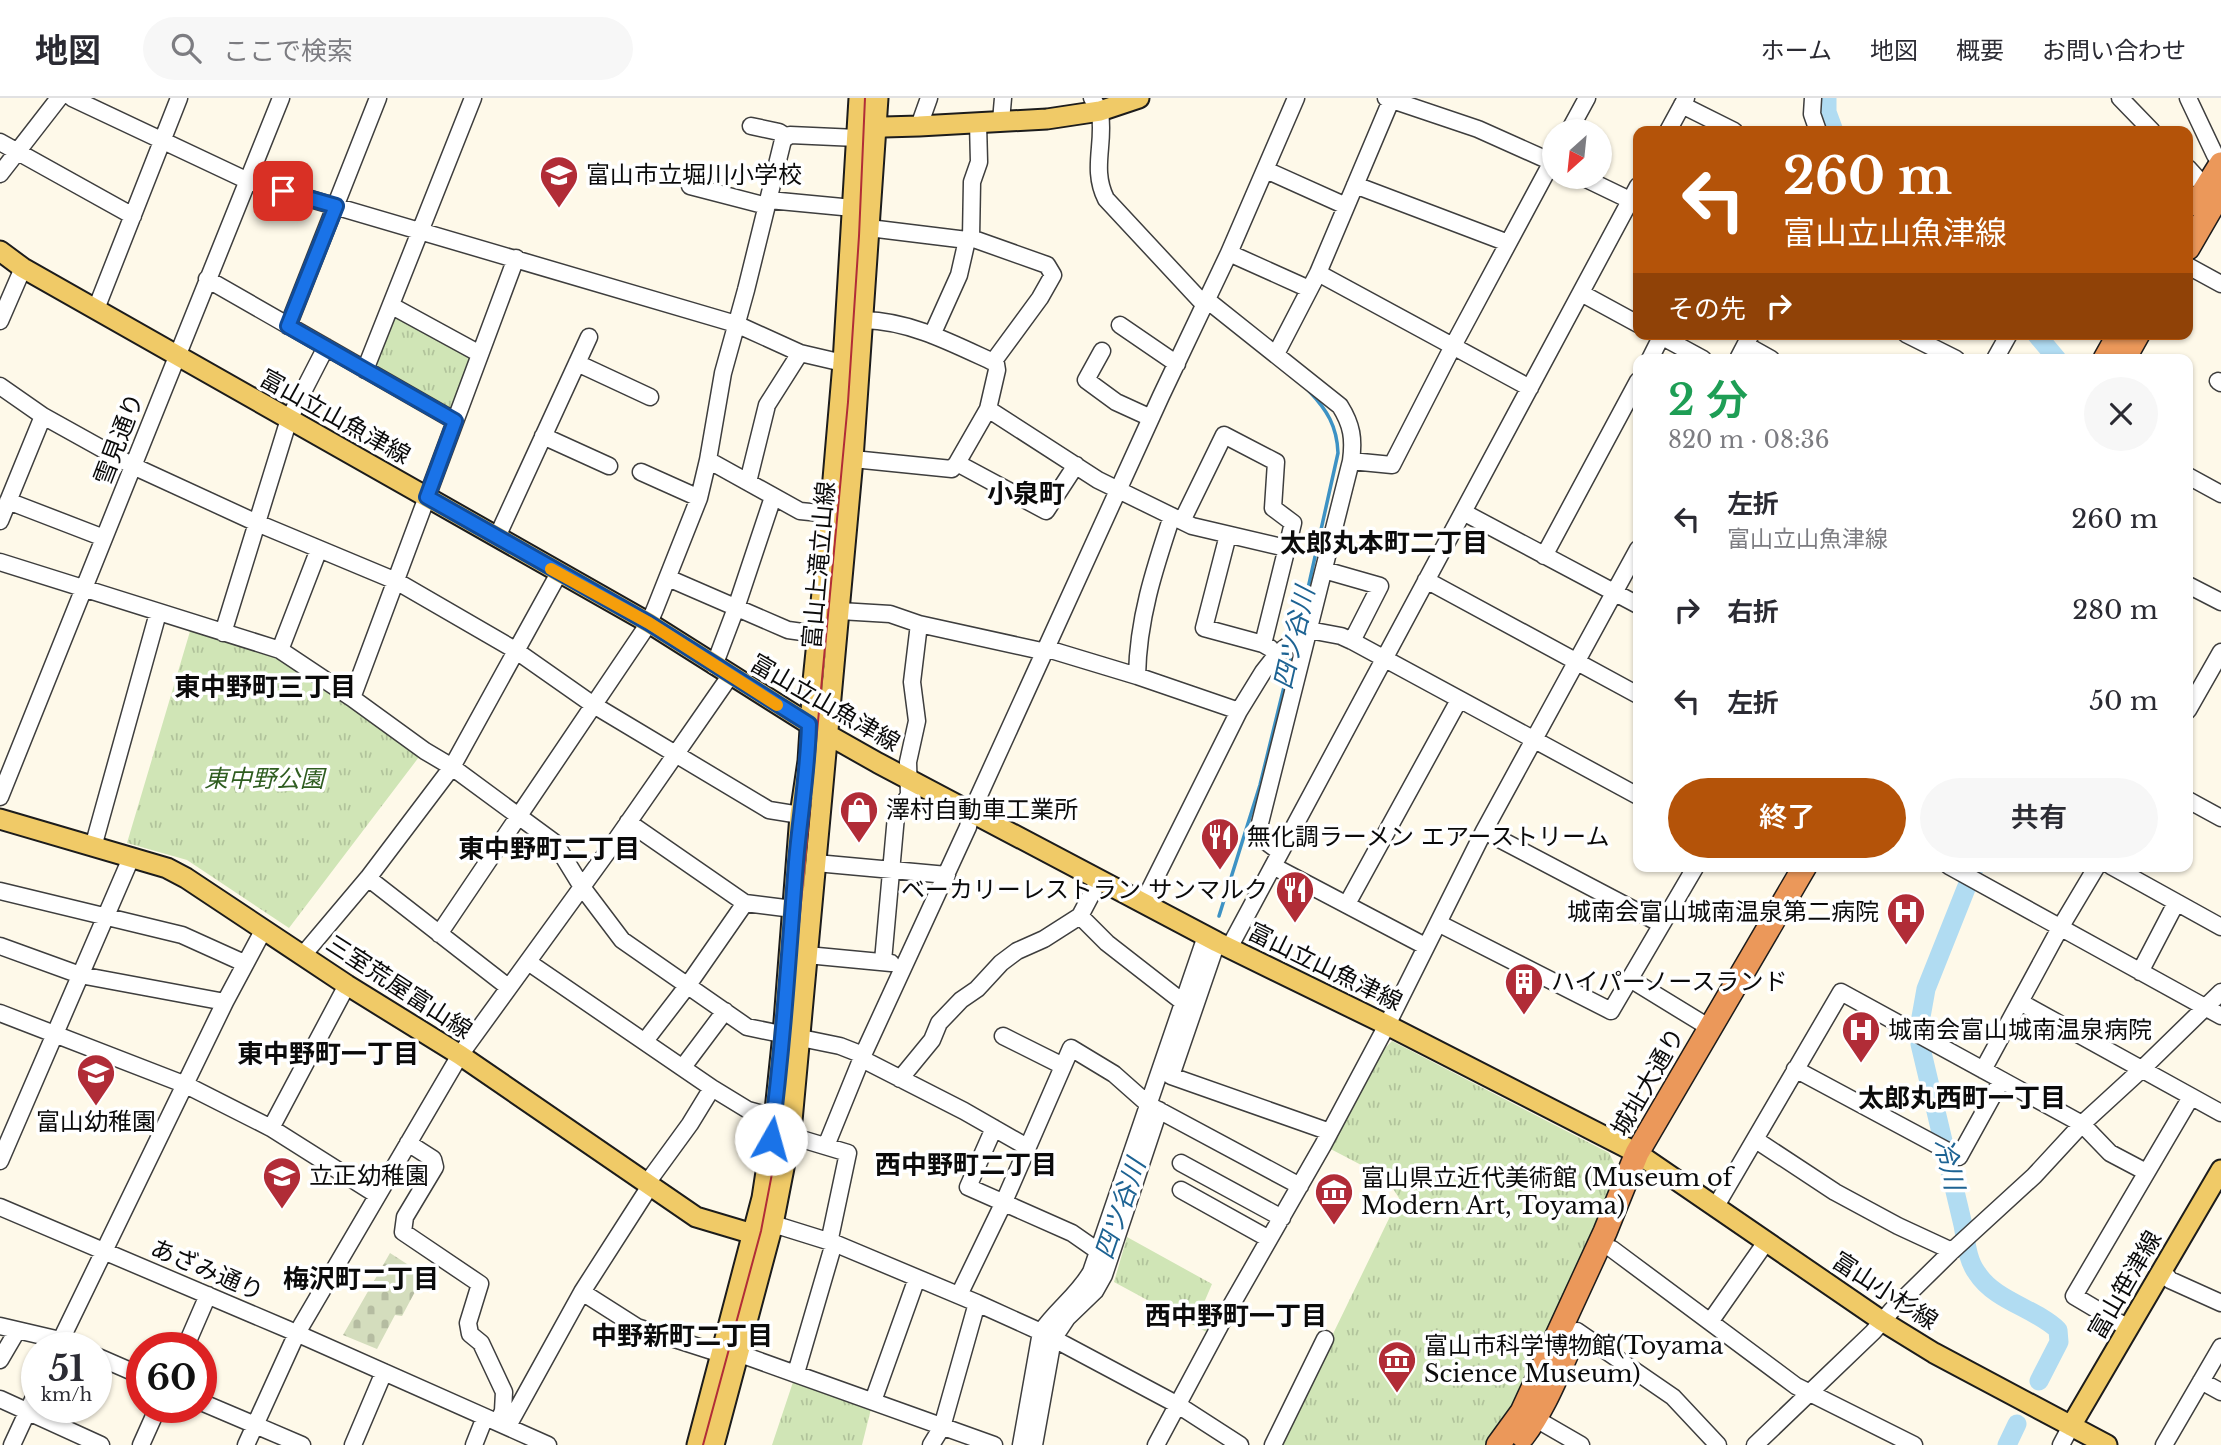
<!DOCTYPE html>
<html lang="ja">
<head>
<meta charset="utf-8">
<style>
  :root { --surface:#fff; --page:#f7f7f7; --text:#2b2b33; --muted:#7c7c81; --line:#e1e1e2; --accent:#b45309 }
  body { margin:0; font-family:"Libre Baskerville","Noto Sans JP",serif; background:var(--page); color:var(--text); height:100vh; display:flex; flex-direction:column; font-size:26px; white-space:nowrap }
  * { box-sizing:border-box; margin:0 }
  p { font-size:23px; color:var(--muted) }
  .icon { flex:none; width:38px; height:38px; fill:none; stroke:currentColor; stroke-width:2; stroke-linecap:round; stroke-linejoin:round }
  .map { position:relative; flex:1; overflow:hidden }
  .sheet { position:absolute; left:1633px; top:256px; width:560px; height:518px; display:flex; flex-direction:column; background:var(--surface); border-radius:14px; box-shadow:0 2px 5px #0004 }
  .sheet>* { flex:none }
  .top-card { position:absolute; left:1633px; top:28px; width:560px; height:214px; border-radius:14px; box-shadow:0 2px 5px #0004; background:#b45309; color:#fff; overflow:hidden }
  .needle { width:46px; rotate:207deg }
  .controls { position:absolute; left:1542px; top:21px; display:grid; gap:14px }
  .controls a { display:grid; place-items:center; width:70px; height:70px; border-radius:50%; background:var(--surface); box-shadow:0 2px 5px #0004; font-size:35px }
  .speed { position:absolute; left:21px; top:1234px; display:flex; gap:14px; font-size:35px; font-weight:700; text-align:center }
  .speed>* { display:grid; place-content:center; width:91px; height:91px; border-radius:50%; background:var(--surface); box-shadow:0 2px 5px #0004; line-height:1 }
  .speed small { font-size:18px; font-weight:400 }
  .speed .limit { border:10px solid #d22; background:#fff; color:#111 }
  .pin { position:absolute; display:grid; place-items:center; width:60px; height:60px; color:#fff; margin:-30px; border-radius:14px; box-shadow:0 4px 10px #0006 }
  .me { position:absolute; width:77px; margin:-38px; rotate:7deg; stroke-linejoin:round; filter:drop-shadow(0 0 5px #0008) }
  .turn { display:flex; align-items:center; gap:24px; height:147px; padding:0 35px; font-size:32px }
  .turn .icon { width:91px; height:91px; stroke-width:2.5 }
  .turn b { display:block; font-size:49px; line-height:60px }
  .then { display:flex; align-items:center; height:66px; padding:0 35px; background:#0003; gap:14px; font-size:26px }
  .round { display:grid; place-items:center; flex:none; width:74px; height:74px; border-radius:37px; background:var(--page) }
  .headline { display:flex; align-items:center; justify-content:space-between; height:119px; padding:0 35px }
  h1 { font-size:42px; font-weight:600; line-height:52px; color:#1e9e55 }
  .action { display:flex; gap:14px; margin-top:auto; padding:14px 35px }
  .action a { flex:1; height:80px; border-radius:42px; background:var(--accent); color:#fff; font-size:28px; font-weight:600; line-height:80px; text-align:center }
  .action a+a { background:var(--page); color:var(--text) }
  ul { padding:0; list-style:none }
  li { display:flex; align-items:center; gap:21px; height:91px; padding:0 35px }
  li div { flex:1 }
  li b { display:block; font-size:26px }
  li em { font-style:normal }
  header { display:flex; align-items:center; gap:42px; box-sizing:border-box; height:98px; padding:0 35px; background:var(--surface); border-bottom:2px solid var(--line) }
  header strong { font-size:33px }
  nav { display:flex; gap:38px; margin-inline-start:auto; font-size:24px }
  .search { width:490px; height:63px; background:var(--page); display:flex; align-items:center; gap:18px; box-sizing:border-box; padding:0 24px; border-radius:38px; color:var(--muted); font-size:26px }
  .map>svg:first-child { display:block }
</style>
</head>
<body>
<header>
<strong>地図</strong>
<div class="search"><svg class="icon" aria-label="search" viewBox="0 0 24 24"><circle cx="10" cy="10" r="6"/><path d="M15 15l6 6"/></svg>ここで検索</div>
<nav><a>ホーム</a><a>地図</a><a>概要</a><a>お問い合わせ</a></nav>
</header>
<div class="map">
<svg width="2221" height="1347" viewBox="0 0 2221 1347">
  <defs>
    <pattern id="grass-tufts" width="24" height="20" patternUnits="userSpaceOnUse" patternTransform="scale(1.75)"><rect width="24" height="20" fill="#d0e5b6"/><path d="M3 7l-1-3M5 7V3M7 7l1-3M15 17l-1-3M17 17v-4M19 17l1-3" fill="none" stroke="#b1c39b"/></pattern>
    <pattern id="cemetery-stones" width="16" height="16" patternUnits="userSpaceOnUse" patternTransform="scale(1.75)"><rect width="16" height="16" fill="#d4ddbd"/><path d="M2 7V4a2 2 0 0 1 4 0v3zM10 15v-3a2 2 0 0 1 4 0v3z" fill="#b5bca1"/></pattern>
  </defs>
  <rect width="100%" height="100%" fill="#fef9e9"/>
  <!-- grass -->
  <path fill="url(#grass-tufts)" d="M392,217L472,256L454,313L450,314L371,270Z
    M191,530L281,562L422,655L289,830L187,762L127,745Z
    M1392,943L1609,1055L1618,1073L1516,1310L1488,1347H1279L1399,1100L1388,1083L1365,1069L1323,1047L1360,976Z
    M1127,1139L1212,1186L1203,1207L1225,1218L1212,1237L1114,1184Z
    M796,1275L873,1303L862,1347H772Z"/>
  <!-- cemetery -->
  <path fill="url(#cemetery-stones)" d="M390,1155L424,1177L402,1218L395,1217L377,1251L343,1237Z"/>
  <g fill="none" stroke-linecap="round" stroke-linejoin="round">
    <!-- stream -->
    <path stroke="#3d92c4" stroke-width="3.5" d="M1299,531L1338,355C1337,328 1327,312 1309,293
      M1219,818L1260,687L1293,552"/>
    <!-- river -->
    <path stroke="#b1dcf2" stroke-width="19" d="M1827,0V14L1834,33
      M2036,236L2057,261
      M1975,768L1926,891L1921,919L1920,946L1963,1127C1966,1143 1967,1162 1977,1175C1995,1203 2035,1210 2058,1232L2059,1244L2039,1283
      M2007,1347L2017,1326"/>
    <!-- minor casing -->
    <g stroke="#3e3e3e" stroke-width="19">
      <path id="minor" d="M72,0L246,82L736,226L800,255L843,265
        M1092,0C1095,5 1099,10 1100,15C1105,46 1091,71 1106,101L1200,202L1212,206L1340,308C1352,327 1354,341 1351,363L1257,737L1280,754
        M1386,0L1478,31L1554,65
        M1813,0L1812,16L1818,33
        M2120,0L2152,33
        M2188,0L2215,57L2221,62
        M1682,7L1734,33
        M1001,23L1003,0
        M751,28L779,34L787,39
        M919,28L929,0
        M1569,33L1587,0
        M1668,33L1686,0
        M0,44L133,118
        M2188,70L2206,90
        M1266,72L1346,108
        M0,76L59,0
        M1582,79L1638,106
        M1355,87L1508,145
        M690,88L767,108
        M769,102L853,110
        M869,130L967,142L971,140L1047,167L1053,177L1040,200L993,264
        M971,140L972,84L979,64L978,25
        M1229,155L1309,191
        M2188,168L2221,186
        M1318,175L1530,290
        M207,181L455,323
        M1581,195L1638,226
        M392,208L480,256
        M96,211L179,0
        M0,223L23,170
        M1120,227L1177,266
        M288,228L378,0
        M1657,236L1703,261
        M1906,236L1956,261
        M932,237L959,177L967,142
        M1746,247L1771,261
        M1102,253L1086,282L1116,304L1151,320
        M1276,256L1318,175L1392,0
        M1650,261L1661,239
        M1738,261L1751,236
        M1995,261L2009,236
        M577,265L650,299
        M365,272L473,0
        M2218,283L2221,285
        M0,288L43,318L133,368L257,425L396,483L515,552L592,606L769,712L800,717
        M988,311L1098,382L1192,428L1286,450
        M543,338L609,368
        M853,361L952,371L957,365L988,311L997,272L996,266L993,264C952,245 910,223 864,222
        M708,362L800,413L830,416
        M1351,363L1392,367L1453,248L1554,60
        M957,365L1046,413L1076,367
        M641,374L699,400
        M2188,378L2221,396
        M748,384L767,307L800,255
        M8,403L104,440
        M1463,414L1638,507
        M0,423L43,318
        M1182,423L1224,337L1276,364L1273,410L1293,425L1263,546
        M1228,437L1204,530L1263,546L1270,550
        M497,439L589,239
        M1544,458L1638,283
        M0,464L280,552L352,600L425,653L452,669L555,745L582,789L622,842L747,929L840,948L863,957L866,963L964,1013L1027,1049
        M1324,472L1380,488L1352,543
        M668,480L788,532L817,536
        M1426,482L1638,597
        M2188,487L2221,504
        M840,513L890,516L919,526
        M223,535L289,321L326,249
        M280,552L319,451
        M714,568L736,510L773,399
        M1137,578C1138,521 1154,472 1172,418
        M352,600L516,160
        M2188,612L2221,554
        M0,699L281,0
        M2188,702L2221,720
        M628,724L745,805L793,811
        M1484,733L1661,826
        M93,749L158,515
        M816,765L947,777
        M1273,768L1425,848
        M1949,768L2221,918
        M2111,768L2221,829
        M368,780L508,889
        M0,793L182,837L244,865
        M1143,805L1239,613L1263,574L1278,555L1309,532L1341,538L1352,543L1638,698
        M1347,806L1459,602
        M1080,818L1107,845L1184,905
        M1438,825L1611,913L1696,768
        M439,836L649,525L655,511L699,400L708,362L723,275L746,192L783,42L790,37L857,40
        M1217,844L1171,978L1330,1034
        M0,848L80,877L225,904
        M1229,850L1638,88
        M303,857L368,780L452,669L559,475
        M807,857L891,865
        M883,863L896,718L909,697L908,664L917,623L912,584L919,526L1046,554L1051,552L1137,578L1239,613
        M528,864L712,990L748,1012L767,1017L798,1040L848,1055L830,1140L834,1145L796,1275
        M2140,874L2176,805
        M1630,881L1710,930
        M2020,904L2221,1015
        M0,915L186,987L271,1030L377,1097
        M1003,938L1063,968
        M645,943L688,887L745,805
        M683,969L725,913
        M1795,971L1959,1059L2001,983
        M1983,972L2060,830L2097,768
        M900,981L932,942L939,925L961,902L977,891L1001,865L1017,853L1044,841L1080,818L1099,782
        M271,1030L347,887
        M994,1030L968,1089L1072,1135L1105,1158
        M1756,1042L1835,1094L1898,1128L1952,1153
        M408,1045L433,1061L435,1069L405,1119L403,1134L480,1186L468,1225L470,1236L481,1245L504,1294L503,1313L498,1324
        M826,1048L863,957L968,729L971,715L1161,298L1229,155L1296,0
        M0,1063L131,760
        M1181,1065L1282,1120
        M647,1085L690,1026L712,990
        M1181,1092L1269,1141
        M1716,1108L1841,894L2082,1026L2110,1055L2146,1074
        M0,1109L287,1231L548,1347
        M773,1126L834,1145L977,1205L1041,1234L1178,1307L1240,1347
        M1612,1151L1796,1288L1914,1347
        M2162,1172L2170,1182L2221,1205
        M582,1194L637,1229L721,1256
        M959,1197L1003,1106L1071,950L1114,976L1149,1007L1300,1088
        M1710,1224L1766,1144
        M0,1228L60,1242L77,1250
        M2128,1230L2074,1198L2191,999
        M1577,1233L1673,1299L1718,1347
        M57,1250L225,904L264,831
        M185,1250L208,1197
        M740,1256L994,1347
        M96,1258L142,1278
        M0,1262L17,1233
        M2201,1283L2221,1294
        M0,1301L101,1347
        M873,1303L917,1180
        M201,1304L302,1347
        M1536,1321L1581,1347
        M508,1328L582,1194L650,1088
        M12,1347L37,1293
        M141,1347L158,1309
        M246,1347L297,1235L460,957L616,742L730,578
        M353,1347L384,1274
        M474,1347L485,1319
        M931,1347L942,1329L977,1205
        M1021,1347L1041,1234C1056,1212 1078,1197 1091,1174L1206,838
        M1034,1347L1053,1241L1067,1220L1095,1193L1104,1177L1159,1012
        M1156,1347L1224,1220L1323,1047L1387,927L1484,733L1638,451
        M1273,1347L1325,1241
        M1755,1347L1873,1234L1892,1212L1952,1153L2034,1078L2082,1026L2142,971L2221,894
        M2061,1347L2071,1328
        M2164,1347L2221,1249"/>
    </g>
    <!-- major casing -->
    <g stroke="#1c1c1c" stroke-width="23">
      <path id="major" d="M864,37L884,29L919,28L1047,21L1100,13L1139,0
        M0,153L23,170L649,525L809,626L878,665L1217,844L1387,927L1637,1055L1882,1223L1934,1255L2107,1347
        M0,721L167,770L186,780L347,887L460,957L696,1119L753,1136
        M2071,1328L2221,1072
        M697,1347L762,1100L774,1022L783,936L800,717L808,663L813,583L830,416L843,265L859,0
        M714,1347L773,1126L791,1034L853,361L878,0"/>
    </g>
    <!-- highway casing -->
    <g stroke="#1c1c1c" stroke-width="26">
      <path id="highway" d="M2196,106L2221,66
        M2188,150L2221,93
        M2105,261L2119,236
        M2124,261L2138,236
        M1523,1338C1542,1313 1554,1284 1567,1255
        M1498,1347L1522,1314L1605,1134L1637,1055L1805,768"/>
    </g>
    <!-- minor -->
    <use href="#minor" stroke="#fff" stroke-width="16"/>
    <!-- major -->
    <use href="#major" stroke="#f0ca67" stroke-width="19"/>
    <!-- highway -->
    <use href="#highway" stroke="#eb985a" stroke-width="23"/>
    <!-- tram -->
    <path stroke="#b12c37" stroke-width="2" d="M703,1347L761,1133L779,1039L848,304L859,138L865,0"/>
  </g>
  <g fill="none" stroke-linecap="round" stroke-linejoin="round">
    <!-- route casing -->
    <g stroke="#114b97" stroke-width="18">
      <path id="route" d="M283,93L336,108L288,228L455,323L427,399L649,525L809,626C808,673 800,718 796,764C789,856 783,949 771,1041"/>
    </g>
    <!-- route -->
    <use href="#route" stroke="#1a73e8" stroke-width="12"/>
    <!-- slow -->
    <path stroke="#f59e0b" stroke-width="12" d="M551,471L649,525L777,607"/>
  </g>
  <!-- icons -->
  <defs>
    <g id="school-pin" transform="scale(2.0125)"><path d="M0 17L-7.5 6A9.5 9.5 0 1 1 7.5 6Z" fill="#b12c37" stroke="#fff"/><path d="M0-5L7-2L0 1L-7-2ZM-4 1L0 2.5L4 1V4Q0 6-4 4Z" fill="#fff"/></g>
    <g id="shop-pin" transform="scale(2.0125)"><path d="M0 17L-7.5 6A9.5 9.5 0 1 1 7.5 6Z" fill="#b12c37" stroke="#fff"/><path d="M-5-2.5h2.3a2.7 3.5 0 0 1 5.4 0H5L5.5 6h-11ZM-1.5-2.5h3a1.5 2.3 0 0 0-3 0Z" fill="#fff"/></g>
    <g id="restaurant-pin" transform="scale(2.0125)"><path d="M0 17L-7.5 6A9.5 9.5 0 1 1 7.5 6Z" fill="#b12c37" stroke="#fff"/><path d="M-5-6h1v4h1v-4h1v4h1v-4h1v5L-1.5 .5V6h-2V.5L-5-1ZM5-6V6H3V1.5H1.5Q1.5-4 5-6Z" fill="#fff"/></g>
    <g id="hospital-pin" transform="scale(2.0125)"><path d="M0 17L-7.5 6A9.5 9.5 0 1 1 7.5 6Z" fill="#b12c37" stroke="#fff"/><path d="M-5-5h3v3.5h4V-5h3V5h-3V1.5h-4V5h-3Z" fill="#fff"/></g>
    <g id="building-pin" transform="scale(2.0125)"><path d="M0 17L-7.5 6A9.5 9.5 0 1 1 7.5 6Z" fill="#b12c37" stroke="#fff"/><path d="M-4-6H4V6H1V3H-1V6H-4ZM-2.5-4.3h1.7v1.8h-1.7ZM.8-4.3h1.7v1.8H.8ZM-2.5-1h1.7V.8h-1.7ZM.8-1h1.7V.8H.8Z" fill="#fff"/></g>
    <g id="museum-pin" transform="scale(2.0125)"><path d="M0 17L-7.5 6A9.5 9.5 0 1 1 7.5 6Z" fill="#b12c37" stroke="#fff"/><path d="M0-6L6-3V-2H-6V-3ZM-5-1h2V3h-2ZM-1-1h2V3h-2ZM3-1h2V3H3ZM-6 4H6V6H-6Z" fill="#fff"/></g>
  </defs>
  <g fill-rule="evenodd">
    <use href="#school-pin" x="559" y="77"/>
    <use href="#shop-pin" x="859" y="712"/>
    <use href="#restaurant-pin" x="1220" y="739"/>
    <use href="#restaurant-pin" x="1295" y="792"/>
    <use href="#hospital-pin" x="1906" y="814"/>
    <use href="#building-pin" x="1524" y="884"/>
    <use href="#hospital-pin" x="1861" y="932"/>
    <use href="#school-pin" x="96" y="975"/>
    <use href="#school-pin" x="282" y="1078"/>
    <use href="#museum-pin" x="1334" y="1094"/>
    <use href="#museum-pin" x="1397" y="1262"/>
  </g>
  <g text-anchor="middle" stroke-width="7" stroke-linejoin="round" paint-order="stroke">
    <!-- poi labels -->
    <g font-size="24" fill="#0b0b0b" stroke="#fff" text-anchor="start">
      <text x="586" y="85">富山市立堀川小学校</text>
      <text x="886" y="720">澤村自動車工業所</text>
      <text x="1247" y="747">無化調ラーメン エアーストリーム</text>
      <text x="1268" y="800" text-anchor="end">ベーカリーレストラン サンマルク</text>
      <text x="1879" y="822" text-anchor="end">城南会富山城南温泉第二病院</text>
      <text x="1551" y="892">ハイパーノースランド</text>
      <text x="1888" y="940">城南会富山城南温泉病院</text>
      <text x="96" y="1032" text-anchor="middle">富山幼稚園</text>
      <text x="309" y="1086">立正幼稚園</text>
      <text x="1361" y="1088">富山県立近代美術館 (Museum of<tspan x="1361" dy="28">Modern Art, Toyama)</tspan></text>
      <text x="1424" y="1256">富山市科学博物館(Toyama<tspan x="1424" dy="28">Science Museum)</tspan></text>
    </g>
    <!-- street labels -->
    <g font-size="24" fill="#0b0b0b" stroke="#fff">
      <text transform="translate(335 319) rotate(29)" y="8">富山立山魚津線</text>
      <text transform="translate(119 341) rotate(-69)" y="8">雪見通り</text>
      <text transform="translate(819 467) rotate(-85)" y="8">富山上滝立山線</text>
      <text transform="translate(825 605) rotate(30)" y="8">富山立山魚津線</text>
      <text transform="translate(1325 869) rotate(26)" y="8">富山立山魚津線</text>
      <text transform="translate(399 889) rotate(33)" y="8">三室荒屋富山線</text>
      <text transform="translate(1648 984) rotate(-60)" y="8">城址大通り</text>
      <text transform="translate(207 1172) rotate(23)" y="8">あざみ通り</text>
      <text transform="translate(2125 1187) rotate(-60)" y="8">富山笹津線</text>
      <text transform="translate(1885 1193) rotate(33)" y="8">富山小杉線</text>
    </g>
    <!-- park labels -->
    <g font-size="24" font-style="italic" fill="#2f5d20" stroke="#fff">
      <text x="264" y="689">東中野公園</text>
    </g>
    <!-- neighbourhood labels -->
    <g font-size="26" font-weight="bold" fill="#0b0b0b" stroke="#fff">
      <text x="1026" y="405">小泉町</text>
      <text x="1384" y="454">太郎丸本町二丁目</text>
      <text x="265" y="598">東中野町三丁目</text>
      <text x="549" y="760">東中野町二丁目</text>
      <text x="328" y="965">東中野町一丁目</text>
      <text x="1962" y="1009">太郎丸西町一丁目</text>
      <text x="966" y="1076">西中野町二丁目</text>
      <text x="361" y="1190">梅沢町二丁目</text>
      <text x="1236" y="1227">西中野町一丁目</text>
      <text x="682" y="1247">中野新町二丁目</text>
    </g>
    <!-- water labels -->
    <g font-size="26" font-style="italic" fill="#1d6393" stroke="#fff">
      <text transform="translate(1294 540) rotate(-77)" y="9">四ツ谷川</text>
      <text transform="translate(1949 1066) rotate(76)" y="9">冷川</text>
      <text transform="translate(1120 1111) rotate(-71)" y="9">四ツ谷川</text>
    </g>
  </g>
</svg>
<div class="controls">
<a><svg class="needle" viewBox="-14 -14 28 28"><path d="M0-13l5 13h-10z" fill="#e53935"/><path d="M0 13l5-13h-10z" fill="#7c7c81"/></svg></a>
</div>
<div class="speed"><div>51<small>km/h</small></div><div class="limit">60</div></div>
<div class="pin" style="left:283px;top:93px;background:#d93025"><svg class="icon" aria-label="arrive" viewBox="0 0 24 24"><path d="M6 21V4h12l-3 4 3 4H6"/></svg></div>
<svg class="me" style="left:771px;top:1041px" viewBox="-20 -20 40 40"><circle r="19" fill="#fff"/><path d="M0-13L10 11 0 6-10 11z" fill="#1a73e8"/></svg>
<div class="top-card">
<div class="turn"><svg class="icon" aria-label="left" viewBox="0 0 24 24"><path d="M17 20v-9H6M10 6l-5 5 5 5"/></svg><div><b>260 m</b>富山立山魚津線</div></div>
<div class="then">その先<svg class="icon" aria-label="right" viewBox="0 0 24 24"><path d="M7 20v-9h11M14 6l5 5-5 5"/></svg></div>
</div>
<section class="sheet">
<div class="headline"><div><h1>2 分</h1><p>820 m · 08:36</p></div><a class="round"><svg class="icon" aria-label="close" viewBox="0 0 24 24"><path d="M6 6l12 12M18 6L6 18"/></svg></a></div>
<ul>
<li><svg class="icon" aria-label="left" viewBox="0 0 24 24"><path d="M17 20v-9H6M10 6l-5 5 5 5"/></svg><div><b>左折</b><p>富山立山魚津線</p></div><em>260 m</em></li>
<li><svg class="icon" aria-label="right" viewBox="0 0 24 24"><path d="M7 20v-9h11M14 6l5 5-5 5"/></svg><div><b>右折</b></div><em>280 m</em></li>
<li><svg class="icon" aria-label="left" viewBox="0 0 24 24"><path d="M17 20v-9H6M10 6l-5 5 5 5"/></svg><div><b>左折</b></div><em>50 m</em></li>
</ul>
<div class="action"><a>終了</a><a>共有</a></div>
</section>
</div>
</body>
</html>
